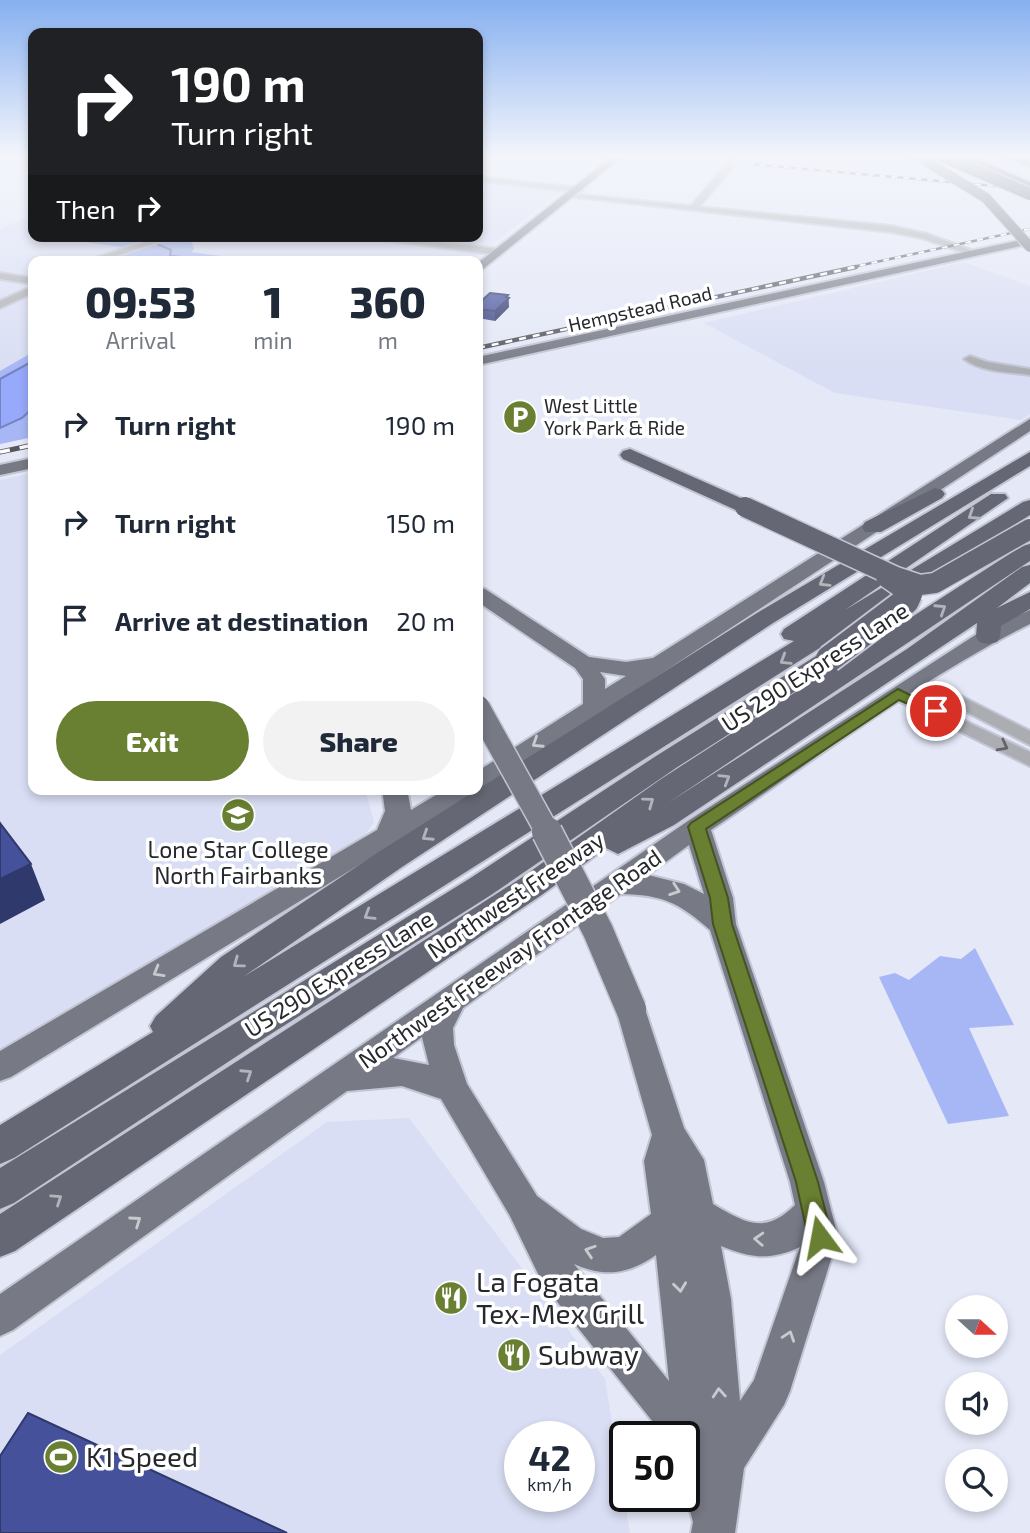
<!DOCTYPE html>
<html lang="en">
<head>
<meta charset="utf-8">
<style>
  :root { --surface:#fff; --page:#f2f2f3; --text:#1f2937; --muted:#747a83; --accent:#697f31 }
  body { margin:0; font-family:"Exo 2",sans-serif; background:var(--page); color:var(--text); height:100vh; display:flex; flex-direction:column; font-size:26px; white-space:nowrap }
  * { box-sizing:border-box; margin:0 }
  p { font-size:23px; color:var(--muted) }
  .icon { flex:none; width:38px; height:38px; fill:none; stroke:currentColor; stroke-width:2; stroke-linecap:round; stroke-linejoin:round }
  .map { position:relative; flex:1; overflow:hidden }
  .side { position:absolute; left:28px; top:256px; width:455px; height:539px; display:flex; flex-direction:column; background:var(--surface); border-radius:14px; box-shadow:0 4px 10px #0003 }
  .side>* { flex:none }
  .top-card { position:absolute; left:28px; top:28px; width:455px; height:214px; border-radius:14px; box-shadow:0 4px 10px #0003; background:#202124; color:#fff; overflow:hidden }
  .needle { width:46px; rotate:111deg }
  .fabs { position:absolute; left:945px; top:1295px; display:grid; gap:14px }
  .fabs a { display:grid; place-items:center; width:63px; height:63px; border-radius:50%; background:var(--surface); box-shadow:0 4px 10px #0003; font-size:35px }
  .speed { position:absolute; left:504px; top:1421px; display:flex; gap:14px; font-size:35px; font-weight:700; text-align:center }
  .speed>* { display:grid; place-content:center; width:91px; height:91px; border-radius:50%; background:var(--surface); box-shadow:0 4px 10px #0003; line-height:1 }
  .speed small { font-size:18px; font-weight:400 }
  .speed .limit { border:4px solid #111; border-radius:10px; background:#fff; color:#111 }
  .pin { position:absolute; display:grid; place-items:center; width:60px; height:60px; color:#fff; margin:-30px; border:4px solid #fff; border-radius:50%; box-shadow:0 2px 7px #0007 }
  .me { position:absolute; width:77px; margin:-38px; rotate:347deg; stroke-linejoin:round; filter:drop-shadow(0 0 5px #0008) }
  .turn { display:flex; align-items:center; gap:24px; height:147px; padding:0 28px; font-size:32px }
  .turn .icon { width:91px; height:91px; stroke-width:2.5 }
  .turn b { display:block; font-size:49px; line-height:60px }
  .then { display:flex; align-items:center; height:66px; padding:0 28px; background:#0003; gap:14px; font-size:26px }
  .eta { display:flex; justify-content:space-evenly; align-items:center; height:119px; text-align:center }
  .eta b { font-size:42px; font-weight:800; line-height:49px }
  .button { display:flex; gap:14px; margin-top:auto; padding:14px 28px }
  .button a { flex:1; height:80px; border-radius:42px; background:var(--accent); color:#fff; font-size:28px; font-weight:800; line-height:80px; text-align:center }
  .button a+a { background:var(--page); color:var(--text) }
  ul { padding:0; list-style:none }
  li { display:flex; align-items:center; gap:21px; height:98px; padding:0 28px }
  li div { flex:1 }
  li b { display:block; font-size:26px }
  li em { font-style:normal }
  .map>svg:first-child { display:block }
</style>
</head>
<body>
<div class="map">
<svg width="1030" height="1533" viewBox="0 0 1030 1533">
  <rect width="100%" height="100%" fill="#e4e8f7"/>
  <!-- built -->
  <path fill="#d9def4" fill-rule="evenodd" d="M478,182L562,191L470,261H33V437L0,444V229L33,215V236H478Z
    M964,262L1030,286V414L1021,420L835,393L704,323Z
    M33,473V789H365L374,822L344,863L0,1070V480Z
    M409,1118L605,1379L630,1533H0V1355L327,1122ZM520,1437H579V1496H520Z"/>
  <!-- green -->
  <path fill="#a7b7f5" d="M41,236H162L121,247Z
    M177,238L191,240L194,249L191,252L260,261H135L110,257Z
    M33,352V437L0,444V371Z
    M975,948L1014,1025L969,1028L1009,1116L948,1124L879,977L895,973L909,980L940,956L961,959Z"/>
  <!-- water -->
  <path fill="#97a9fb" stroke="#7582bd" stroke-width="2" d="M33,361V408L22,418L0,428V379Z"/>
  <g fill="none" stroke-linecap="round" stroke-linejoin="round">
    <!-- stream -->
    <path stroke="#7582bd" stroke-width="2" d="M98,236L133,241
      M157,244L171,250L169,261
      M170,256L229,261"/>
    <!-- minor casing -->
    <g stroke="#c2c5d3" stroke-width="4">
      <path id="minor" d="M729,161L736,163L699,207L891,226L927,234L979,253L974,256L922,238L891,232L567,196L571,194L691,206Z
        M478,177L579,188L583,190L579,192L478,181Z
        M162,236H176L102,261H86Z
        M355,236H385L498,249L503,252L498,255Z
        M0,273L33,278V284L0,279Z
        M33,286V293L0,308V301Z
        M970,356L987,362L1030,369V375C1009,372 981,372 964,359Z
        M919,675L1030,731V745L913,684L910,680Z
        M898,689L1030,752V766L892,698L889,694Z"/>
    </g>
    <!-- major casing -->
    <g stroke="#c2c5d3" stroke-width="4">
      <path id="major" d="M613,156H623L478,273V263Z
        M908,156H921L934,163L926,165Z
        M1001,156H1016L1030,161V167Z
        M1030,238V244L478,365V357Z
        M1030,419V431L487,788L477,790L474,795L11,1077L0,1081V1051L377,830L385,811L382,789H407L411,810L446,789H478V771L583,704V679L575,668L478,602V587L485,589L589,657L626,662L653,658ZM600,672L626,676L605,689V679Z
        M33,458V468L0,475V465Z
        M1030,610V624C920,679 813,761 711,830L733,898L736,924L824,1182L838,1237L790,1391L784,1405L744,1468L735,1533H691L693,1522L684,1489V1437H665L543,1284L510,1216L441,1099L402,1086L347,1091L13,1330L0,1336V1294L688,821L980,632ZM689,845L704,894L684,884L648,875ZM621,894C663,895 678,902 710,930L790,1182L795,1205C765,1235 745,1223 713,1204L704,1160L684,1128L642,1000L631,997L620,1000L616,1009L652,1135L644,1161L651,1214L619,1237L603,1238L581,1229L537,1196L467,1084L454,1045L453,1028L463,1008ZM422,1037L429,1065L393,1058ZM721,1246C750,1258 770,1261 800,1247L754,1380L740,1401L731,1299ZM656,1255L669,1381L574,1264C605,1278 629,1274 656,1255Z"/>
    </g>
    <!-- highway casing -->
    <g stroke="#c2c5d3" stroke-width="4">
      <path id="highway" d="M955,156H970L1030,182V189Z
        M630,449L752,503L755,507L752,511H738L623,459L620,455L623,451Z
        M1030,452V466L773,623L402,867L243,977L794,641L784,639L781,634L784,629L991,494H1005L1008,498L845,610L1023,502L1030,500V515L14,1158L0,1164V1125L153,1032L150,1026L156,1016L221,957L380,851L757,613Z
        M935,488L942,490L945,494L942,498L881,532H865L862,527L865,522Z
        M1030,544V561L668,803L907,649L1022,567L1030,565V583L997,608L1030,592V609L1001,626L1000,637L997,642L988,644L979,642L976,637L977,623L674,825L618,854L606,848L543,894L15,1251L0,1257V1214L521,878L661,779L1022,546Z
        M849,639L858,641L861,646L858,651L676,768L491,895L266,1037L14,1203L0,1209V1168L469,879L656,756L840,641Z"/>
    </g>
    <!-- minor -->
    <use href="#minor" fill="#abadb3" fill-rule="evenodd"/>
    <!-- major -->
    <use href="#major" fill="#777a85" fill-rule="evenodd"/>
    <!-- highway -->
    <use href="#highway" fill="#656874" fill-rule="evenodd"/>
    <!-- rail-far2 casing -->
    <g stroke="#55565e" stroke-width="2.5">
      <path id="rail-far2" d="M748,164L1030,189
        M848,268L1030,229"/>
    </g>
    <!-- rail-far1 casing -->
    <g stroke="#55565e" stroke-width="4.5">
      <path id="rail-far1" d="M478,348L856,267"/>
    </g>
    <!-- rail casing -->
    <g stroke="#55565e" stroke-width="5">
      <path id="rail" d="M0,452L33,445"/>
    </g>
    <!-- rail-far2 -->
    <use href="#rail-far2" stroke="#fff" stroke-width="2" stroke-dasharray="6" stroke-linecap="butt"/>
    <!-- rail-far1 -->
    <use href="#rail-far1" stroke="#fff" stroke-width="2.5" stroke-dasharray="7" stroke-linecap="butt"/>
    <!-- rail -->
    <use href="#rail" stroke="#fff" stroke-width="3.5" stroke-dasharray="10" stroke-linecap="butt"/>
    <!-- major-bridge-far2 casing -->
    <g stroke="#c2c5d3" stroke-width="12" stroke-linecap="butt">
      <path id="major-bridge-far2" d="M929,163L986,198L1030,247"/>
    </g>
    <!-- major-bridge-far1 casing -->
    <g stroke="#c2c5d3" stroke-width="26" stroke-linecap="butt">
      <path id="major-bridge-far1" d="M478,707L548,833"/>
    </g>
    <!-- major-bridge casing -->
    <g stroke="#c2c5d3" stroke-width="33" stroke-linecap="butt">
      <path id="major-bridge" d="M547,832L598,931L631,1009"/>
    </g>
    <!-- highway-bridge-far2 casing -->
    <g stroke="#c2c5d3" stroke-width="14" stroke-linecap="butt">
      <path id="highway-bridge-far2" d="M942,156L1030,194"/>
    </g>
    <!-- highway-bridge-far1 casing -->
    <g stroke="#c2c5d3" stroke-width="23" stroke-linecap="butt">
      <path id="highway-bridge-far1" d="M745,507L896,577L920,585L935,583L1030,529
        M886,577L909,593L908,596"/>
    </g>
    <!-- highway-bridge casing -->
    <g stroke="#c2c5d3" stroke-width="30" stroke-linecap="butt">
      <path id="highway-bridge" d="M829,659L906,601L909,594"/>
    </g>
    <!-- major-bridge-far2 -->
    <use href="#major-bridge-far2" stroke="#777a85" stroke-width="10"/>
    <!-- major-bridge-far1 -->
    <use href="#major-bridge-far1" stroke="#777a85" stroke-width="23"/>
    <!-- major-bridge -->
    <use href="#major-bridge" stroke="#777a85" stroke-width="30"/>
    <!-- highway-bridge-far2 -->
    <use href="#highway-bridge-far2" stroke="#656874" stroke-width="12"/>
    <!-- highway-bridge-far1 -->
    <use href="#highway-bridge-far1" stroke="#656874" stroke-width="20"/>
    <!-- highway-bridge -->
    <use href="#highway-bridge" stroke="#656874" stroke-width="26"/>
  </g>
  <!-- wall -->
  <path fill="#3b4685" d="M508,295L509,307L495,321L478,318V304Z"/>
  <!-- shaded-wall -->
  <path fill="#30396c" d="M508,295L509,307L495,321V311Z
    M31,864L45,900L0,924V879Z"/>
  <!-- building -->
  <path fill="#45519b" stroke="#30396c" stroke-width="2" d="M490,293L508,295L506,297L509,298L495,311L478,309V304Z
    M0,823L31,864L0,879Z
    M28,1413L287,1533H0V1456Z"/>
  <!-- one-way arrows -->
  <defs><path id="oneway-chevron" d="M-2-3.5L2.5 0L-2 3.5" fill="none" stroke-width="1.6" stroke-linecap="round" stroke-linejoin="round" transform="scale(1.75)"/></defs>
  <g stroke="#b2b4ba">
    <use href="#oneway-chevron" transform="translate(973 515) rotate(147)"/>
    <use href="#oneway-chevron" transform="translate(824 582) rotate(149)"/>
    <use href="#oneway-chevron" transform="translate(941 609) rotate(-33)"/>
    <use href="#oneway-chevron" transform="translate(785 660) rotate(148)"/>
    <use href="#oneway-chevron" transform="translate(725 779) rotate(-32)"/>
    <use href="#oneway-chevron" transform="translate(649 802) rotate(-36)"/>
    <use href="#oneway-chevron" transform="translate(427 836) rotate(147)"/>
    <use href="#oneway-chevron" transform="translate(369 915) rotate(148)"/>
    <use href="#oneway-chevron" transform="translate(238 963) rotate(144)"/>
    <use href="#oneway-chevron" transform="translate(247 1074) rotate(-33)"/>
    <use href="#oneway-chevron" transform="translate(57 1199) rotate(-34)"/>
  </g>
  <g stroke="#c9cace">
    <use href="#oneway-chevron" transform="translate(537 743) rotate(147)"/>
    <use href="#oneway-chevron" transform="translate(675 890) rotate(19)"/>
    <use href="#oneway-chevron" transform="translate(158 972) rotate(150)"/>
    <use href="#oneway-chevron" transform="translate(136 1221) rotate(-35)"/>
    <use href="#oneway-chevron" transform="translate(759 1239) rotate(-177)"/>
    <use href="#oneway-chevron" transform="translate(590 1251) rotate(-162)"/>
    <use href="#oneway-chevron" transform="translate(680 1287) rotate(83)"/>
    <use href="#oneway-chevron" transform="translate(789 1336) rotate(-71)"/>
    <use href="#oneway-chevron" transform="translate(719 1393) rotate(-94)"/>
  </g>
  <use stroke="#626469" href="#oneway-chevron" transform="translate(1003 746) rotate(28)"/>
  <!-- sky -->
  <linearGradient id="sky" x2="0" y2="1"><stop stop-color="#87b0f0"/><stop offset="0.42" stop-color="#f3f5fb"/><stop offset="1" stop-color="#f3f5fb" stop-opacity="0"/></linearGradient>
  <rect width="1030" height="371" fill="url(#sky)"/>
  <!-- route -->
  <path fill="#697f31" stroke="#445320" stroke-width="2" d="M898,689L943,711L936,716L899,700L706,829L728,898L732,924L818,1182L832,1237L828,1245L820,1248L812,1245L808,1237L796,1182L713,924L710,898L688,827L691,823Z"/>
  <!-- icons -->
  <defs>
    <g id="parking-disc" transform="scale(1.75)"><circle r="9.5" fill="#697f31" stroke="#fff"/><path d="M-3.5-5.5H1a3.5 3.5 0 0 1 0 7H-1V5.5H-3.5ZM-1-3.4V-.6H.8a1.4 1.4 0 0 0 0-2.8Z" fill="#fff"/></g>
    <g id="university-disc" transform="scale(1.75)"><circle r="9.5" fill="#697f31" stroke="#fff"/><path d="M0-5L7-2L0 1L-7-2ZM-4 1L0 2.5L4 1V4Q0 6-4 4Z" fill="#fff"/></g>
    <g id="restaurant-disc" transform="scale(1.75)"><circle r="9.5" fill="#697f31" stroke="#fff"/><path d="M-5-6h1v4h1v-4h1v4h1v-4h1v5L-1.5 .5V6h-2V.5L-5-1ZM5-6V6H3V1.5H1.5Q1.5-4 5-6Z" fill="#fff"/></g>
    <g id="stadium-disc" transform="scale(1.75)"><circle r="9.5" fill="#697f31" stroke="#fff"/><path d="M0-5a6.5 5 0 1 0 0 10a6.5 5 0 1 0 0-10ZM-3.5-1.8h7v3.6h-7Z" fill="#fff"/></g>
  </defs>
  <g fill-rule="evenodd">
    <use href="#parking-disc" x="520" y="417"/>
    <use href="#university-disc" x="238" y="815"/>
    <use href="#restaurant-disc" x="451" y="1298"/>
    <use href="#restaurant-disc" x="514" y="1355"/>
    <use href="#stadium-disc" x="61" y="1457"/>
  </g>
  <g text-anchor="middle" stroke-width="7" stroke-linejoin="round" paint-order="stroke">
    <!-- far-street labels -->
    <g font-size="19" fill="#27282d" stroke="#fff">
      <text transform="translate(640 309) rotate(-13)" y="7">Hempstead Road</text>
    </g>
    <!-- far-poi labels -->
    <g font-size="19" fill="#27282d" stroke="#fff" text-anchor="start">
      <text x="544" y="413">West Little<tspan x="544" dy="22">York Park &amp; Ride</tspan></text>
    </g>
    <!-- street labels -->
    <g font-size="23" fill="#27282d" stroke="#fff">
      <text transform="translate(815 667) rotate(-33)" y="8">US 290 Express Lane</text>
      <text transform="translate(516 895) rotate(-34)" y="8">Northwest Freeway</text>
      <text transform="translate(510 959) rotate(-35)" y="8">Northwest Freeway Frontage Road</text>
      <text transform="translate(339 974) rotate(-32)" y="8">US 290 Express Lane</text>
    </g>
    <!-- poi labels -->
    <g font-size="23" fill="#27282d" stroke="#fff">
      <text x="238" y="858">Lone Star College<tspan x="238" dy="26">North Fairbanks</tspan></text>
    </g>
    <!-- near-poi labels -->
    <g font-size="28" fill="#27282d" stroke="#fff" text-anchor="start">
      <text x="476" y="1292">La Fogata<tspan x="476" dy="32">Tex-Mex Grill</tspan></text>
      <text x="538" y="1365">Subway</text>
      <text x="86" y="1467">K1 Speed</text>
    </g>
  </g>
</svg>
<div class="fabs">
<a><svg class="needle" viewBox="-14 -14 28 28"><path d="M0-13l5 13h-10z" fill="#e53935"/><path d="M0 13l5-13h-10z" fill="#747a83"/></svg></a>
<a><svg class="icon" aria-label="sound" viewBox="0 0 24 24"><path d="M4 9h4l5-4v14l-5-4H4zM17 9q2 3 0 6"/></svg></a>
<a><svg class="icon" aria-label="search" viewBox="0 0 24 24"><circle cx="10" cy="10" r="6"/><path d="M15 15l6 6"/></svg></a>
</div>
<div class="speed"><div>42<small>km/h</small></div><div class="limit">50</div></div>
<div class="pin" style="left:936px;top:711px;background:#d93025"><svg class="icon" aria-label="arrive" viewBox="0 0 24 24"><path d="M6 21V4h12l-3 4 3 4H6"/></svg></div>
<svg class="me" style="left:820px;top:1237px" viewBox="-20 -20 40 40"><path d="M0-17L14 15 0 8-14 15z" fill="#697f31" stroke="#fff" stroke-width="4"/></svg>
<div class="top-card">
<div class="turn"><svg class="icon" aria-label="right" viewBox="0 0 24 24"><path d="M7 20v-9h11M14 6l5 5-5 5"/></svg><div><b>190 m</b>Turn right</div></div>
<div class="then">Then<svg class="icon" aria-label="right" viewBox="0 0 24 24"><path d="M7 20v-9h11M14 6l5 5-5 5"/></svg></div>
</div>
<section class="side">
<div class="eta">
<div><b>09:53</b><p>Arrival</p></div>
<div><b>1</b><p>min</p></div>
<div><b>360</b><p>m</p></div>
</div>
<ul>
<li><svg class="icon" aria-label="right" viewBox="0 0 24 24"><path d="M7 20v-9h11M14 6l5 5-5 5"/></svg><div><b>Turn right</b></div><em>190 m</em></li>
<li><svg class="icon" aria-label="right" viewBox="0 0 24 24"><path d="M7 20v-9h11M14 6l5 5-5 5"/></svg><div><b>Turn right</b></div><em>150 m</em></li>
<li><svg class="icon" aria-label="arrive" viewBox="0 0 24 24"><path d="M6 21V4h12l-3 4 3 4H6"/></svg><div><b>Arrive at destination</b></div><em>20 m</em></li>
</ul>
<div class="button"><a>Exit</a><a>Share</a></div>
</section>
</div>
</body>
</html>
